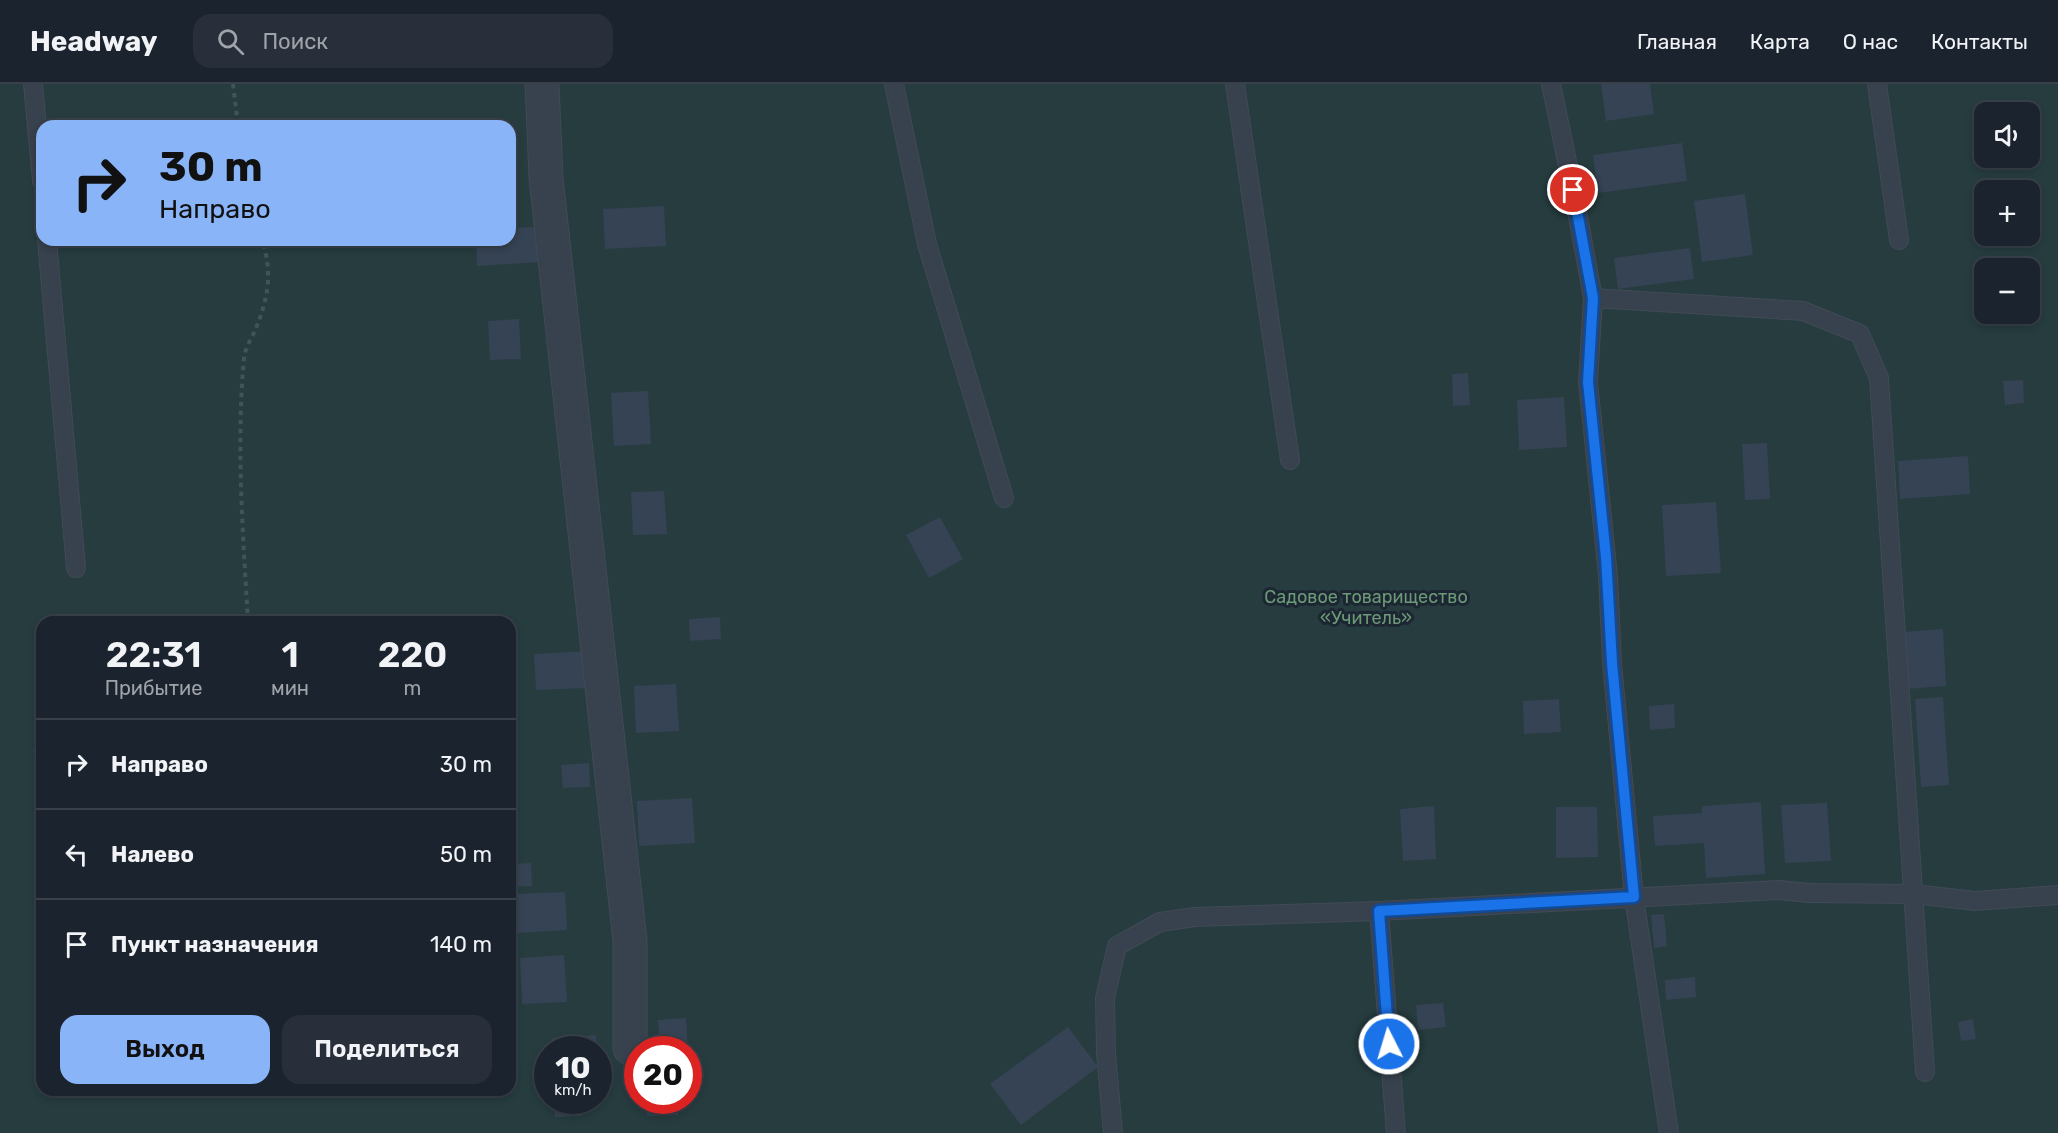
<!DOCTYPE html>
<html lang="ru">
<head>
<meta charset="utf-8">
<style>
  :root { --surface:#1b232e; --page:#282f3a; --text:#f1f3f6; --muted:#a0a4aa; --line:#39404a; --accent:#8ab4f8 }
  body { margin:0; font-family:Rubik,sans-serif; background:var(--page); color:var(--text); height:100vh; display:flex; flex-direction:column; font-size:22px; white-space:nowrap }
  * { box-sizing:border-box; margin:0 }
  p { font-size:20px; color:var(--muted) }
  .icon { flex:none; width:33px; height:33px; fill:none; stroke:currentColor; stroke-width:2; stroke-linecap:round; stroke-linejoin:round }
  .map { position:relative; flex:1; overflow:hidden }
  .drawer { position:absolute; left:36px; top:532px; width:480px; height:480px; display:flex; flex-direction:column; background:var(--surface); border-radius:18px; box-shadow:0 3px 9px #0003,0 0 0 2px var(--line) }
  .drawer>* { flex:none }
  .guide { position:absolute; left:36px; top:36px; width:480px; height:126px; border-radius:18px; box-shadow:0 3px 9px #0003,0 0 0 2px var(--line); background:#8ab4f8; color:#111; overflow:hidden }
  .tools { position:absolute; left:1974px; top:18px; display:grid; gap:12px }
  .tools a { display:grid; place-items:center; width:66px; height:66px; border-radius:12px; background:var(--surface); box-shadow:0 3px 9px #0003,0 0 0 2px var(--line); font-size:30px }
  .speed { position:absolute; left:534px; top:952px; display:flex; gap:12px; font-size:30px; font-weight:700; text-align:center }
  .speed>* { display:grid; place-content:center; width:78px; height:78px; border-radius:50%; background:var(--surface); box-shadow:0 3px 9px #0003,0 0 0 2px var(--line); line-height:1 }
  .speed small { font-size:15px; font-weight:400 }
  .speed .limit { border:9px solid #d22; background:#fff; color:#111 }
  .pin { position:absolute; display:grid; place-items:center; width:51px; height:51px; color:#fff; margin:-26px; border:3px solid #fff; border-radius:50%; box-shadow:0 2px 6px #0007 }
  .me { position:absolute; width:66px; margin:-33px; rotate:355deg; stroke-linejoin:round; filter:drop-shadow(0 0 4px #0008) }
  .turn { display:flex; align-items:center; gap:21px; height:126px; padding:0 24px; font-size:27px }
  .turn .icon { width:78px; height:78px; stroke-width:2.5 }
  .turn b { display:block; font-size:42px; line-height:51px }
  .eta { display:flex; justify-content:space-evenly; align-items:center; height:102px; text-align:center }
  .eta b { font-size:36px; font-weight:600; line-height:42px }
  .cta { display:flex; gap:12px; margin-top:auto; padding:12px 24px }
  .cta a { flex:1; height:69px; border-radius:18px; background:var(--accent); color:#111; font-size:24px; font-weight:600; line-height:69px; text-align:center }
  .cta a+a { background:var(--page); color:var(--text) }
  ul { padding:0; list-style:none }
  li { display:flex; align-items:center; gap:18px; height:90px; padding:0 24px; border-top:2px solid var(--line) }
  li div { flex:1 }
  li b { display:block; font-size:22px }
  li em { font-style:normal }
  header { display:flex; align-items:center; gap:36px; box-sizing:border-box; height:84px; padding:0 30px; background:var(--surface); border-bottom:2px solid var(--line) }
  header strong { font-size:28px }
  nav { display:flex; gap:33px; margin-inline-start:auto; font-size:21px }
  .search { width:420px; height:54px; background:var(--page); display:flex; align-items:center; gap:15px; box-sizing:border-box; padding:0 21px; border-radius:18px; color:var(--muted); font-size:22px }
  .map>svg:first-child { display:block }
</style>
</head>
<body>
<header>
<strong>Headway</strong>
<div class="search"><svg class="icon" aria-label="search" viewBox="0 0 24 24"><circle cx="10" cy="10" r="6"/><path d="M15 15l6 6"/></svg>Поиск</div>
<nav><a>Главная</a><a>Карта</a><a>О нас</a><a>Контакты</a></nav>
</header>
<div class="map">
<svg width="2058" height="1049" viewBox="0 0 2058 1049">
  <rect width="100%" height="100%" fill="#242f3e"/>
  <!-- green -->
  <path fill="#263c3f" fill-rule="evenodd" d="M0,0H2058V1049H0ZM1984,28H2030V74H1984ZM42,42H510V156H42ZM1984,106H2030V152H1984ZM1984,184H2030V230H1984ZM42,538H510V1006H42ZM548,966H598V1017H548ZM638,966H688V1017H638Z"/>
  <!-- building -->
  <path fill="#364354" d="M1601,0H1650L1654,30L1606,37Z
    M1682,59L1687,97L1598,109L1593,71Z
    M1745,110L1753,171L1702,178L1694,117Z
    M664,122L666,162L605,165L603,125Z
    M540,143L542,178L477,182L476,156H510V144Z
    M1690,164L1694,195L1618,205L1614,174Z
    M519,235L521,275L490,276L488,237Z
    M1468,289L1470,321L1453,322L1452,290Z
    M2023,296L2024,319L2005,321L2003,297Z
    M648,307L651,360L614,362L611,309Z
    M1564,313L1567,363L1519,366L1517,316Z
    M1767,359L1770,415L1745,416L1742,360Z
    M1968,372L1970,410L1900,415L1898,377Z
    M664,407L667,450L633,451L631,408Z
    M1716,418L1721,489L1666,492L1662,421Z
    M940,433L963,475L929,494L906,451Z
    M720,533L721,555L690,557L689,535Z
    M1943,545L1946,602L1907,605L1903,548Z
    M587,567L589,604L536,606L534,570Z
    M676,600L679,647L636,649L634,602Z
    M1943,613L1949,701L1921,703L1915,615Z
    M1559,615L1561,648L1524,650L1523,617Z
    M1674,620L1675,644L1650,646L1649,622Z
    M42,664V697H36L33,665Z
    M589,679L590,703L563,704L561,681Z
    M692,714L695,759L639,762L637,717Z
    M1761,718L1765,790L1706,794L1704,759L1655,762L1653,732L1702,729V722Z
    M1827,719L1831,777L1785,779L1781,721Z
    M1434,722L1436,775L1403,777L1400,725Z
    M1556,723H1597L1598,773L1556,774Z
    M531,779L532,802L510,803V780Z
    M565,808L567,846L517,849L515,810Z
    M1664,830L1667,862L1654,864L1651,831Z
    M564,871L567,918L522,920L520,874Z
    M1695,893L1696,913L1666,916L1665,896Z
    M1443,919L1446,943L1418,946L1416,921Z
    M686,934L688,966H660L658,936Z
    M1973,935L1976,955L1961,957L1958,938Z
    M1068,943L1098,983L1021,1041L990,1000Z
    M596,951L597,966H553L552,954Z
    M554,1017H581L582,1032L555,1033Z
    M646,1017H677L678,1031L647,1032Z"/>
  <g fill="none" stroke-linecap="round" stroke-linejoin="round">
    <!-- service casing -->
    <g stroke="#414a57" stroke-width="20">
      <path id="service" d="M33,0L42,97
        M894,0L927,160L1004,414
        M1235,0L1290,376
        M1551,0L1573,106L1593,214L1588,298L1608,492L1612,579L1634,813L1669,1049
        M1877,0L1899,156
        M47,156L76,484
        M1593,214L1803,227L1860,250L1879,294L1925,988
        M1379,827L1396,1049
        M1113,1049L1106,969L1105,914L1117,862L1160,838L1195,833L1379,827L1779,806L1809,809L1914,810L1975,817L2058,811"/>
    </g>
    <!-- minor casing -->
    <g stroke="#414a57" stroke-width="35">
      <path id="minor" d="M542,0L546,94L630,857V964"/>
    </g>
    <!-- path -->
    <path stroke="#3f5557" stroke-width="4" stroke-dasharray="4.5 4.5" stroke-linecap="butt" d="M233,0L238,42
      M248,538C243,451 236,361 244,274C245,264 252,254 256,244C268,215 273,188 262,156"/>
    <!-- service -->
    <use href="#service" stroke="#38414e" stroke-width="18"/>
    <!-- minor -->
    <use href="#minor" stroke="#38414e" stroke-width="33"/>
  </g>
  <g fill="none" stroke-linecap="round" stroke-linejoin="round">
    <!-- route casing -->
    <g stroke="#114b97" stroke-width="15">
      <path id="route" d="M1389,960L1379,827L1634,813L1612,579L1606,473L1588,298L1593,214L1573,106"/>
    </g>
    <!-- route -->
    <use href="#route" stroke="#1a73e8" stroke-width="10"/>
  </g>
  <g text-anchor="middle" stroke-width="6" stroke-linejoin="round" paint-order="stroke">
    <!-- park labels -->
    <g font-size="18" fill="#6b9a76" stroke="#1d2633">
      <text x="1366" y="519">Садовое товарищество<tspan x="1366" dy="21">«Учитель»</tspan></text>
    </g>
  </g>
</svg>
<div class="tools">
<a><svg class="icon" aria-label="sound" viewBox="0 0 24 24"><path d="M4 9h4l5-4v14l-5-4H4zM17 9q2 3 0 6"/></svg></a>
<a>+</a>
<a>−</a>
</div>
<div class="speed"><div>10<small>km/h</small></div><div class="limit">20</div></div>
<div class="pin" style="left:1573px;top:106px;background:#d93025"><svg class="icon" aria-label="arrive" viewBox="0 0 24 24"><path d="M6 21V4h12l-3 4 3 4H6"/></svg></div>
<svg class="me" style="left:1389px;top:960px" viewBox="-20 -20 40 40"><circle r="17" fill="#1a73e8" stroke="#fff" stroke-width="3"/><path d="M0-11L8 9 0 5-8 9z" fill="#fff"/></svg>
<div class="guide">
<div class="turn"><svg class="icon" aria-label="right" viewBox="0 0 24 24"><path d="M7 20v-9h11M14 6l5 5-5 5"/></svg><div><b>30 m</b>Направо</div></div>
</div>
<section class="drawer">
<div class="eta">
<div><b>22:31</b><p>Прибытие</p></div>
<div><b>1</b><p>мин</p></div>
<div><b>220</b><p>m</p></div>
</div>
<ul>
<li><svg class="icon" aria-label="right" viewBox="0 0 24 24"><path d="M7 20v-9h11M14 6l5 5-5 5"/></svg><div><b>Направо</b></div><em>30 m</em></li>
<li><svg class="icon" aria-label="left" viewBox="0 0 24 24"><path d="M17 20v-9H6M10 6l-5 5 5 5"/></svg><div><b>Налево</b></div><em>50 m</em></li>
<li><svg class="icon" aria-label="arrive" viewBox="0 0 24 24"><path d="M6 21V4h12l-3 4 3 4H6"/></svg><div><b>Пункт назначения</b></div><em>140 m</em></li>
</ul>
<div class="cta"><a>Выход</a><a>Поделиться</a></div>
</section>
</div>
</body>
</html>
